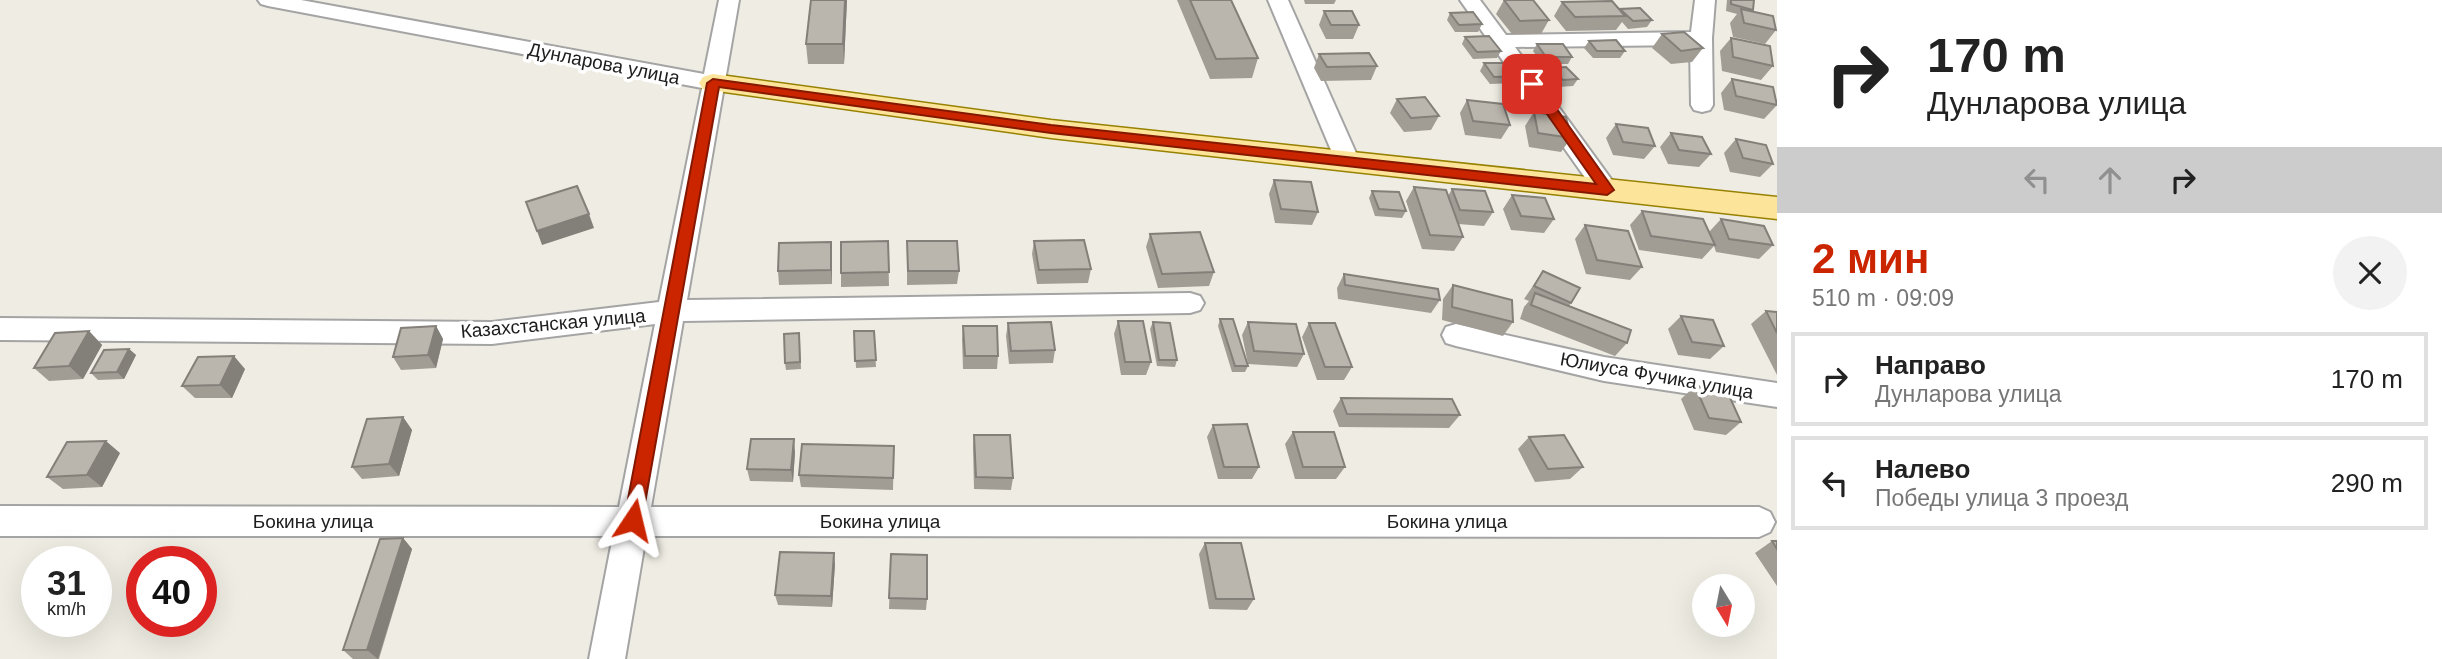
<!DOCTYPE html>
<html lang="ru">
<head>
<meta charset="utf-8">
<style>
  :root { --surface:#fff; --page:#f2f2f2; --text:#222; --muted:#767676; --line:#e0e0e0; --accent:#cb2500 }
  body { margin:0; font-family:Helvetica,sans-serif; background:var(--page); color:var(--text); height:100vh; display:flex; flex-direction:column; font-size:26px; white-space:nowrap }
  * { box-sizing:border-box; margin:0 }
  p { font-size:23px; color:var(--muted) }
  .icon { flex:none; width:38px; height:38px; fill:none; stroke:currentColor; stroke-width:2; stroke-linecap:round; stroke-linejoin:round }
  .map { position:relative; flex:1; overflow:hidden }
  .details { display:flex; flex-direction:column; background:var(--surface); width:665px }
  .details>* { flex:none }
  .banner { background:#fff; color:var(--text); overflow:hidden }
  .needle { width:46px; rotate:170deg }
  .buttons { position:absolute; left:1692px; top:574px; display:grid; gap:14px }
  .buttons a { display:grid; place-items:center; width:63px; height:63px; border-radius:50%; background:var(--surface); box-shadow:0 7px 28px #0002; font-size:35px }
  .speed { position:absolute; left:21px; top:546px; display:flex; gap:14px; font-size:35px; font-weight:700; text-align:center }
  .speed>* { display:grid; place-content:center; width:91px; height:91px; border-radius:50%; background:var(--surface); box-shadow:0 7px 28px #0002; line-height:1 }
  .speed small { font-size:18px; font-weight:400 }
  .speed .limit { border:10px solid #d22; background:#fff; color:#111 }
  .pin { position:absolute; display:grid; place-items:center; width:60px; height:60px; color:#fff; margin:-30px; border-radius:14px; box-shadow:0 4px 10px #0006 }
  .me { position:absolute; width:77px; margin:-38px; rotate:10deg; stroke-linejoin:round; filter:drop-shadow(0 0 5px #0008) }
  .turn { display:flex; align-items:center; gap:24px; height:147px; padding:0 35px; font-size:32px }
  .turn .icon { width:91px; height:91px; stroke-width:2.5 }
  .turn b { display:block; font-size:49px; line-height:60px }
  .lanes { display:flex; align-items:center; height:66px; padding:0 35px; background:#0003; justify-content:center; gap:35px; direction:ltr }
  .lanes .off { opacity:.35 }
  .round { display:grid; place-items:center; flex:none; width:74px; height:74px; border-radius:37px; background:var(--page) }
  .headline { display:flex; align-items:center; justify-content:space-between; height:119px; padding:0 35px }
  h1 { font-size:42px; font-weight:700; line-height:52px; color:var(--accent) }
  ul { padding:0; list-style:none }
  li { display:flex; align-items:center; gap:21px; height:94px; margin:0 14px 10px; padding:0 21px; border:4px solid var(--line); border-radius:0px }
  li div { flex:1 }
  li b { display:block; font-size:26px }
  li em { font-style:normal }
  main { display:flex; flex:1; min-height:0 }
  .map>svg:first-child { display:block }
</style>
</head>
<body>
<main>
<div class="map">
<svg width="1777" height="659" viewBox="0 0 1777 659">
  <rect width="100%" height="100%" fill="#efede3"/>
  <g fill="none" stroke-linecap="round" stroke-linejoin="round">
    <!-- minor casing -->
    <g stroke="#a4a4a4" stroke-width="4">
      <path id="minor" d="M258,0H301L704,74L719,0H739L687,300L1190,293L1200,296L1204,303L1200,310L1190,313L683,321L651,507H1759L1770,512L1775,522L1770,532L1759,537L646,536L625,659H589L613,536H0V506L619,507L655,324L492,344L0,340V318L492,322L659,302L702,88L268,6L261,4Z
        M1268,0H1288L1360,162L1357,168L1348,170L1339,168L1336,162Z
        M1460,0H1480L1506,35L1691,32L1695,0H1715L1712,38L1713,105L1710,110L1702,112L1694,110L1691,105L1690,45L1515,47L1619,190L1616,196L1607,198L1598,196Z
        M1456,324L1604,357L1777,383V407L1604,381L1456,346L1446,343L1442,335L1446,327Z"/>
    </g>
    <!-- major casing -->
    <g stroke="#978100" stroke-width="3">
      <path id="major" d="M713,74L1051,120L1777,197V219L1051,138L703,89L699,83L703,77Z"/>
    </g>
    <!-- minor -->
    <use href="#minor" fill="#fff" fill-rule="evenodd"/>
    <!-- major -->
    <use href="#major" fill="#fce49b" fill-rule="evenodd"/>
  </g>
  <!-- wall -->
  <path fill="#a19d95" d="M811,0H847L844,64H808L806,44Z
    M1177,0H1231L1258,58L1252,78L1210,79Z
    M1304,0H1336L1334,4H1305Z
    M1504,0L1549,20L1541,34H1512L1496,14Z
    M1727,0H1754L1753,10L1752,11L1776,30L1765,44L1733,37L1730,23L1737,14L1726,11Z
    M1562,2L1620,10L1652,20L1647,27L1628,29L1622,22L1616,30L1566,31L1554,16Z
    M1324,11L1359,25L1353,39H1326L1319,25Z
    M1450,13L1482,24L1478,32H1455L1447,20Z
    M1662,34L1703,48L1692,62L1671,64L1652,48Z
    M1465,37L1501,51L1497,58L1473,59L1462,44Z
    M1731,38L1773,66L1761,80L1722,71L1720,51Z
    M1589,41L1625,51L1620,58H1593L1584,48Z
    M1537,44L1572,57L1568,64H1542L1533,51Z
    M1319,54L1377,66L1371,80L1321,81L1314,68Z
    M1484,63L1521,76L1516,83L1490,84L1480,71Z
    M1552,68L1578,79L1573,86L1558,87L1547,75Z
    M1732,79L1777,105L1764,119L1724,110L1721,93Z
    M1397,99L1439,116L1431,130L1404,132L1390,113Z
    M1467,100L1510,125L1501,139L1465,135L1460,113Z
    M1534,112L1571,138L1561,152L1529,147L1525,126Z
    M1616,124L1655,146L1644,159L1613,155L1606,138Z
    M1671,133L1711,154L1699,167L1668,164L1660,147Z
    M1736,139L1773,164L1760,177L1730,172L1724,153Z
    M1274,180L1318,212L1312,225L1275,223L1269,194Z
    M1414,187L1448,196L1452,189L1493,212L1484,226L1458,224L1463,237L1454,251L1422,249L1406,201Z
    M1372,191L1406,211L1402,218L1375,216L1369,198Z
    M1512,195L1554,219L1544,233L1511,230L1503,209Z
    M1642,211L1709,232L1721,219L1773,245L1759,259L1716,252L1714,246L1702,259L1639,250L1630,225Z
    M1585,225L1642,267L1630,280L1586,274L1575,239Z
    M1150,234L1214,272L1209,286L1158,288L1146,247Z
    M888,241L889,286L841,287V273Z
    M907,241L959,271L957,284L907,285Z
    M1034,241L1091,269L1088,283L1037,284L1032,254Z
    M832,256V284L779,285L778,271Z
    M1543,271L1571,303L1569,306L1627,343L1615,356L1520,319L1524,307L1529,301L1524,299Z
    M1344,274L1440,300L1431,313L1338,299L1337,288Z
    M1453,285L1513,322L1503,336L1442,320L1443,299Z
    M1766,311L1777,312V375L1751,324Z
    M1681,316L1724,346L1710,359L1678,355L1668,329Z
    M1220,319L1248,366L1245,372H1232L1218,326Z
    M1118,321L1151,362L1146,375H1121L1114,334Z
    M1153,322L1177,360L1175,367L1157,366L1150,329Z
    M1248,322L1304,354L1297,367L1248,364L1242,335Z
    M1008,323L1055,350L1053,363L1009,364L1006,336Z
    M1309,323L1352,367L1344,380H1317L1302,337Z
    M436,326L443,339L436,368L401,370L393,357Z
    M963,326L998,356L997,369H963L962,339Z
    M89,331L102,345L83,379L49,381L34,368Z
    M854,331H874L876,367L856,368Z
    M800,340L801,369L786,370L785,363Z
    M129,349L136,355L124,379L98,380L91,373Z
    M245,369L232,398H195L182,386Z
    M1695,386L1741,422L1726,435L1694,430L1681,399Z
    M1341,398L1460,415L1449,428L1339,427L1333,411Z
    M403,417L412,430L399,476L362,479L352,467Z
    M1213,425L1259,467L1252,479H1218L1207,437Z
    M1293,432L1345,467L1336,479H1295L1285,444Z
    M974,435L1013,478L1011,490L974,489L973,447Z
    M1529,437L1583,467L1570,479L1535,482L1518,449Z
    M894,446L893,490L801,487L799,475Z
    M795,452L793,482L750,481L747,469Z
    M120,453L102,487L63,489L47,477Z
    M403,538L412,549L379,659H353L343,650Z
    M1772,541H1777V586L1755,553Z
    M1205,543L1254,599L1247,610L1209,609L1199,554Z
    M891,554L927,599L926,610L889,609Z
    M835,564L832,607L778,605L775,595Z"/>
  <!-- shaded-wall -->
  <path fill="#837f79" d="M845,0H847L844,64L843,44Z
    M589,214L594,228L542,245L537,231Z
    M831,242L832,256V284L831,270Z
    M436,326L443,339L436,368L428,355Z
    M89,331L102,345L83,379L69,366Z
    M129,349L136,355L124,379L117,372Z
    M234,356L245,369L232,398L220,385Z
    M403,417L412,430L399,476L389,464Z
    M794,439L795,452L793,482L791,470Z
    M106,441L120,453L102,487L87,475Z
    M403,538L412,549L378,659L367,650Z
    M834,553L835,564L832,607L831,596Z"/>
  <!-- building -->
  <path fill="#bbb6ad" stroke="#837f79" stroke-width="2" d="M811,0H845L843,44H806Z
    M1190,0H1231L1258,58L1216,59Z
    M1504,0H1533L1549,20L1520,21Z
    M1731,0H1754L1753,10L1731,4Z
    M1612,1L1625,16L1575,17L1562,2Z
    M1640,8L1652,20L1633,21L1620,9Z
    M1741,9L1773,16L1776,30L1744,23Z
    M1324,11H1352L1359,25H1331Z
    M1473,12L1482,24L1459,25L1450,13Z
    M1684,32L1703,48L1681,51L1662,34Z
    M1489,36L1501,51L1477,52L1465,37Z
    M1731,38L1770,46L1773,66L1733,57Z
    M1616,40L1625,51H1597L1589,41Z
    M1537,44H1563L1572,57H1546Z
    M1369,53L1377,66L1327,67L1319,54Z
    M1484,63H1510L1521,76L1494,77Z
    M1566,67L1578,79L1563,80L1552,68Z
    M1732,79L1773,87L1777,105L1736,96Z
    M1425,97L1439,116L1411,118L1397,99Z
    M1467,100L1503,104L1510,125L1473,121Z
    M1534,112L1566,117L1571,138L1538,133Z
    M1616,124L1648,128L1655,146L1623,142Z
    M1671,133L1702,137L1711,154L1679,150Z
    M1736,139L1766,145L1773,164L1743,158Z
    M1274,180L1311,182L1318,212L1281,209Z
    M577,186L589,214L537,231L526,202Z
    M1414,187L1446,190L1463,237L1430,235Z
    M1452,189L1485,191L1493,212L1460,210Z
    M1372,191L1399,192L1406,211L1379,209Z
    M1512,195L1545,198L1554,219L1521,216Z
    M1642,211L1703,219L1715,245L1651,236Z
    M1721,219L1764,226L1773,245L1729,239Z
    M1585,225L1628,231L1642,267L1597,260Z
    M1200,232L1214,272L1162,274L1150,234Z
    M1084,240L1091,269L1039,270L1034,241Z
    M888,241L889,272L841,273V242Z
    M907,241H957L959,271H908Z
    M831,242V270L778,271L779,243Z
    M1543,271L1580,288L1571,303L1534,286Z
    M1344,274L1438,289L1440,300L1345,285Z
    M1453,285L1512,300L1513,322L1452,307Z
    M1535,293L1631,330L1627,343L1531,305Z
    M1766,311L1777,312V333Z
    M1681,316L1713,320L1724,346L1692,342Z
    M1220,319H1233L1248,366H1235Z
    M1118,321H1143L1151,362H1125Z
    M1051,322L1055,350L1011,351L1008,323Z
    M1153,322L1170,323L1177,360H1159Z
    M1248,322L1296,324L1304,354L1254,351Z
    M1309,323H1335L1352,367H1325Z
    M436,326L428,355L393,357L401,328Z
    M963,326H997L998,356H965Z
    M89,331L69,366L34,368L55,333Z
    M854,331H874L876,360L855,361Z
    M799,333L800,362L785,363L784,334Z
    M129,349L117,372L91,373L104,350Z
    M234,356L220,385L182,386L198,357Z
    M1695,386L1727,391L1741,422L1709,418Z
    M1341,398L1452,399L1460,415L1347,414Z
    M403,417L389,464L352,467L367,419Z
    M1247,424L1259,467H1224L1213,425Z
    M1293,432H1334L1345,467H1303Z
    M974,435H1010L1013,478L976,477Z
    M1564,435L1583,467L1548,469L1529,437Z
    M751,439H794L791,470L747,469Z
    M106,441L87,475L47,477L67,442Z
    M802,444L894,446L893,478L799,475Z
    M403,538L367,650H343L380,539Z
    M1772,541H1777V549Z
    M1205,543H1241L1254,599H1216Z
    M780,552L834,553L831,596L775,595Z
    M891,554L927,555V599L889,598Z"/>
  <!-- route -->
  <path fill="#cb2500" stroke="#841800" stroke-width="2" d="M713,79L1051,125L1596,184L1526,84L1532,80L1537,81L1614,190L1607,195L1051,133L719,87L642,520L640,526L633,529L627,526L624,520L707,83Z"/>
  <g text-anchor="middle" stroke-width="7" stroke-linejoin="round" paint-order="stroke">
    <!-- street labels -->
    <g font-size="19" fill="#1d1d1d" stroke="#fff">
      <text transform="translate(604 63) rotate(11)" y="7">Дунларова улица</text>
      <text transform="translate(553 323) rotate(-5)" y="7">Казахстанская улица</text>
      <text transform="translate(1657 375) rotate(10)" y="7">Юлиуса Фучика улица</text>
      <text x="313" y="528">Бокина улица</text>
      <text x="880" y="528">Бокина улица</text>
      <text x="1447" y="528">Бокина улица</text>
    </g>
  </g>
</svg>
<div class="buttons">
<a><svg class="needle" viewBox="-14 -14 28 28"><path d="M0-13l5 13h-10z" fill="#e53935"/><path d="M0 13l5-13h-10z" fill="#767676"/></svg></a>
</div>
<div class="speed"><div>31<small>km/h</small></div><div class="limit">40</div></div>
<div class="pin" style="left:1532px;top:84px;background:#d93025"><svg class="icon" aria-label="arrive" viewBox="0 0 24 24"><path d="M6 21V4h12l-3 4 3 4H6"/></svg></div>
<svg class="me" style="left:633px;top:520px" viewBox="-20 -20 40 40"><path d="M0-17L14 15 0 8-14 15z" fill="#cb2500" stroke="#fff" stroke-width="4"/></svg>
</div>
<section class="details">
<div class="banner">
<div class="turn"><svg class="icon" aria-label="right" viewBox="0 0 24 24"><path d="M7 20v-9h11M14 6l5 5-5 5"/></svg><div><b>170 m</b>Дунларова улица</div></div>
<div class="lanes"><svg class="icon off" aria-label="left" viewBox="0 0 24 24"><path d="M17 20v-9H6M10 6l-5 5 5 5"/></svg><svg class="icon off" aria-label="ahead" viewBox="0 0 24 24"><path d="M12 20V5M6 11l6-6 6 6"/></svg><svg class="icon" aria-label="right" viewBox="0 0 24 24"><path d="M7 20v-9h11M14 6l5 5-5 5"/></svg></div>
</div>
<div class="headline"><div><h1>2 мин</h1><p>510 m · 09:09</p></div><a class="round"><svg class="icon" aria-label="close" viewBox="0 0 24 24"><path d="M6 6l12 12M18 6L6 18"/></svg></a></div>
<ul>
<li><svg class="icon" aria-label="right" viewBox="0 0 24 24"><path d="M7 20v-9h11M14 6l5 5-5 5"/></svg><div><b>Направо</b><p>Дунларова улица</p></div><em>170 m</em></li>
<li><svg class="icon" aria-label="left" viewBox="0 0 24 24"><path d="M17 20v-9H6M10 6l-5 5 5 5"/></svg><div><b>Налево</b><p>Победы улица 3 проезд</p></div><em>290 m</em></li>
</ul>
</section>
</main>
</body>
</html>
